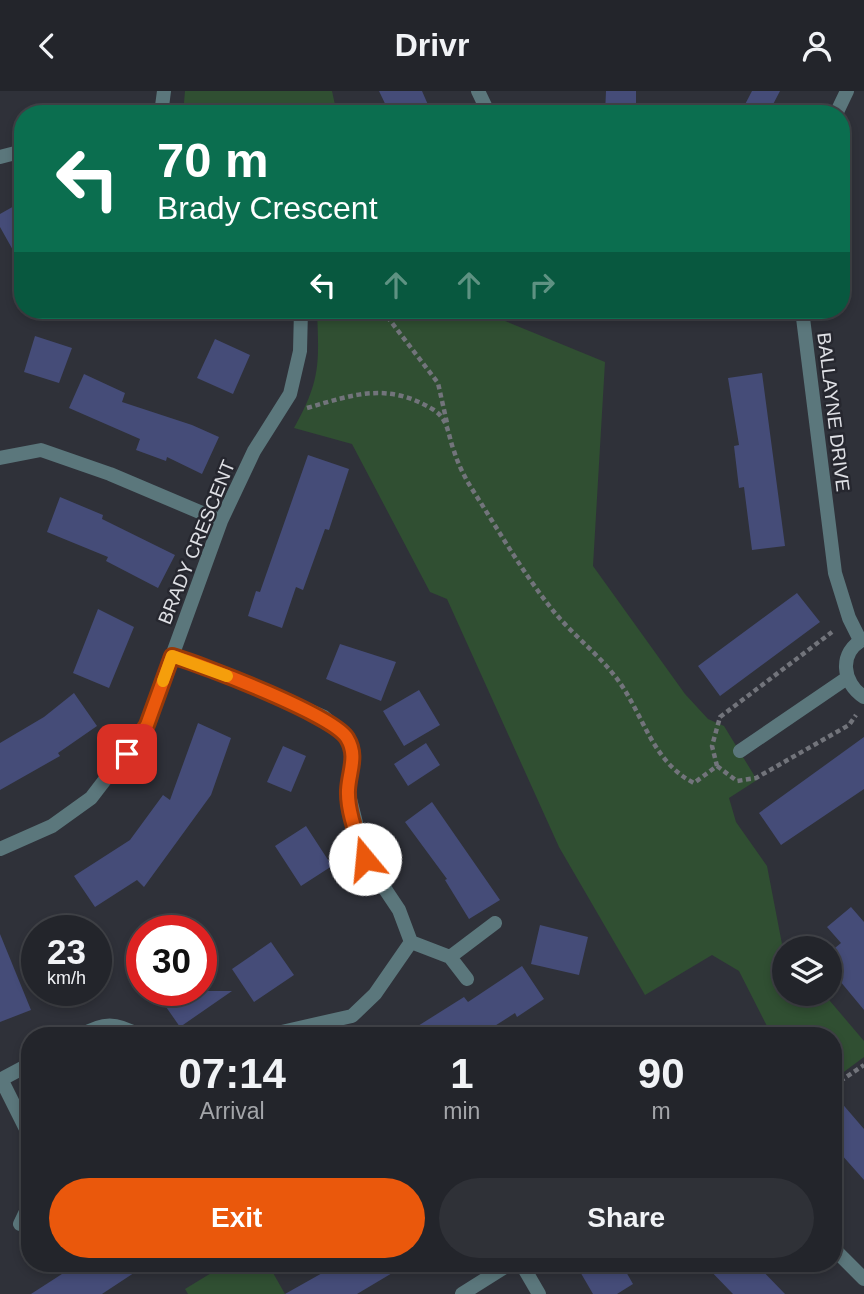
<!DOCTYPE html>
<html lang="en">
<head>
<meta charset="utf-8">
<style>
  :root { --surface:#23252b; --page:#2f3137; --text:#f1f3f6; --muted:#a3a5a9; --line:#404247; --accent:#ea580c }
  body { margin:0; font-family:Arial,sans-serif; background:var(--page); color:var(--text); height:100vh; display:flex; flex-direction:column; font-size:26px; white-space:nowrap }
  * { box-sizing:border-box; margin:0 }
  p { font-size:23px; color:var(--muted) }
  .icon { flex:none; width:38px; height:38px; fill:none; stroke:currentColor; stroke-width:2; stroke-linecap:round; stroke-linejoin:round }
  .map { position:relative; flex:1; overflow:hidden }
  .drawer { position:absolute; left:21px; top:936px; width:821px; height:245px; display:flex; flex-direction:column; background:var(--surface); border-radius:28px; box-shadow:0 4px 10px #0003,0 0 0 2px var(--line) }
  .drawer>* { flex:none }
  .hud { position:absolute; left:14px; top:14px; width:836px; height:214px; border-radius:28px; box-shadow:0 4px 10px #0003,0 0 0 2px var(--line); background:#0b6e4f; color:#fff; overflow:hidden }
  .tools { position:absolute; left:772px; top:845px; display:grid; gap:14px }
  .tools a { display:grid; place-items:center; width:70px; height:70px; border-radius:50%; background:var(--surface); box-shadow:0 4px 10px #0003,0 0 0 2px var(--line); font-size:35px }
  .speed { position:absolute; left:21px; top:824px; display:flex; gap:14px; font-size:35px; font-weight:700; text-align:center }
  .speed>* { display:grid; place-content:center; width:91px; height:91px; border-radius:50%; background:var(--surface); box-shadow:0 4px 10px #0003,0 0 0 2px var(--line); line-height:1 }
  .speed small { font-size:18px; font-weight:400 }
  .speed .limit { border:10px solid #d22; background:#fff; color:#111 }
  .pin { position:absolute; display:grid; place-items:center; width:60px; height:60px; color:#fff; margin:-30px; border-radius:14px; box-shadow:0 4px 10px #0006 }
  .me { position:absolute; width:77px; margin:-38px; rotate:343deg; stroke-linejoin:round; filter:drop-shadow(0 0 5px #0008) }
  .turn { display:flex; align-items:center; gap:24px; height:147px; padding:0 28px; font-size:32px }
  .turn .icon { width:91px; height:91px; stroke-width:2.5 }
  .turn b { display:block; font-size:49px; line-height:60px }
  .lanes { display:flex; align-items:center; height:66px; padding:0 28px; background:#0003; justify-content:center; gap:35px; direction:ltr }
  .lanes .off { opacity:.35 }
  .eta { display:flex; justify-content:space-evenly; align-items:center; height:119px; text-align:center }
  .eta b { font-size:42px; font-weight:700; line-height:49px }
  .button { display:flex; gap:14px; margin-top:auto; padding:14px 28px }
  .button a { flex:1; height:80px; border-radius:42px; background:var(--accent); color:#fff; font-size:28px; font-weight:700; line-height:80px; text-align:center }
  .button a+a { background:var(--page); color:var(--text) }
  header { display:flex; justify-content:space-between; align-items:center; height:91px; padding:0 28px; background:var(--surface); font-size:32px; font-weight:700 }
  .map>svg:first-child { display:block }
</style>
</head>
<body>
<header><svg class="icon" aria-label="back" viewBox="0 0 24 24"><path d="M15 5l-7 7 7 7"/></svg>Drivr<svg class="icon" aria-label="person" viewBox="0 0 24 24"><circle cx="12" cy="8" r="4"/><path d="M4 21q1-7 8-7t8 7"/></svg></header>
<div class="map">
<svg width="864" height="1203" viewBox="0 0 864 1203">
  <rect width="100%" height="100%" fill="#2f3139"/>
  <!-- green -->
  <path fill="#304f32" d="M185,0H332L337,23H183Z
    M317,219H478L605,271L593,475L685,603L708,628L724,635L757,689L729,707L736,731L767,775L782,853L786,857L784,903H824L864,950V966L833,989V945H772L739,880L712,864L645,904L559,756L447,508L430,501L352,353L294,337C321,289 319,272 317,219Z
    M226,1173H268L285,1203H188L185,1198Z"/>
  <!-- building -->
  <path fill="#454c78" d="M379,0H422L432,23H390Z
    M606,0H636V23H605Z
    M752,0H780L768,23H740Z
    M23,110V177L0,136V123Z
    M35,245L72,257L59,292L24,281Z
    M215,248L250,264L233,303L197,287Z
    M762,282L785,455L752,459L744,396L739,397L734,355L739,354L728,287Z
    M84,283L125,302L122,311L192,334L219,346L202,383L167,366L166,370L136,359L140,348L69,317Z
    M308,364L349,378L329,439L325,438L303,499L296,496L282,537L248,525L256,500L260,501Z
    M60,406L103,424L102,428L175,464L158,497L106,470L108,466L47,441Z
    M797,502L820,531L720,605L698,575Z
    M98,518L134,536L109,597L73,582Z
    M340,553L396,571L381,610L326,588Z
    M419,599L440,634L404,655L383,620Z
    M74,602L97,635L58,662L60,665L0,699V652L44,626Z
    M198,632L231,647L211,704L144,796L137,789L95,816L74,785L130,749L163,704L170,709Z
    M864,646V698L781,754L759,722Z
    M426,652L440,674L408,695L394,673Z
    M283,655L306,665L291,701L267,691Z
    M432,711L500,809L469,828L445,789L447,788L405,731Z
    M306,735L332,775L301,795L275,755Z
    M851,816L864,831V919L830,878V861L841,852L827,836Z
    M540,834L588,846L579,884L531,873Z
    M0,843L31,919L0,931Z
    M271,851L294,884L254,911L232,878Z
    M522,875L544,908L517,926L515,922L479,945H402L464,906L468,911Z
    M155,900H232L180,936Z
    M833,1002L864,1038V1089L833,1054Z
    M79,1172H149L102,1203H31Z
    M340,1172H409L357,1203H285Z
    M575,1172H621L633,1193L617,1203H593Z
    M703,1172H755L785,1203H733Z"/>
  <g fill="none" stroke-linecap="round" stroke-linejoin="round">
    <!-- path -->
    <path stroke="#72747b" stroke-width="4.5" stroke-dasharray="5 3.5" stroke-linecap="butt" d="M382,219L438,292L447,332
      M307,317C355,303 388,291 434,319C449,329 448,345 454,360C458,373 465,387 472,398C499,440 524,484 555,522C575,546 602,566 620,592C645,628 653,671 694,692L717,675L712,655L720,626L832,541
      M717,675L737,690L756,687L849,634L856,624
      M833,995L864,974"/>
    <!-- minor -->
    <path stroke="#5b777c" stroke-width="14" d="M478,0L489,23
      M161,23L164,0
      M836,23L847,0
      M0,66L23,60
      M802,219L835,482L849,527L860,549
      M668,223H718L722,219
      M0,367L41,359L110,383L221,430
      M864,548C838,561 842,592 864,606
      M172,565L237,588L324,626L347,646L354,669L348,700L365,768L399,819L411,851L375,903L352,925L264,945
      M740,660L847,587
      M0,758L52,735L91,707L147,634L221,430L254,360L290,303L300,260L301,219
      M411,851L450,866L495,832
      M450,866L467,888
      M80,945C103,931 116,931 140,945
      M0,989L30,973
      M2,990L30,1046
      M20,1133L30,1112
      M833,1157L864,1188
      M521,1172L539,1203
      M462,1203L511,1172"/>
  </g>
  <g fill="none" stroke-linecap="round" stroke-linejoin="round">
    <!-- route casing -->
    <g stroke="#983908" stroke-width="18">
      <path id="route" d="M127,663L147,634L172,565C203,574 333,624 347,647C358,665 349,680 348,699C347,721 358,747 365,768"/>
    </g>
    <!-- route -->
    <use href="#route" stroke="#ea580c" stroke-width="12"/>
    <!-- slow -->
    <path stroke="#f59e0b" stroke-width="12" d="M163,590L172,565L227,585"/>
  </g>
  <g text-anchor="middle" stroke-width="5" stroke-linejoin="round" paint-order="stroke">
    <!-- street labels -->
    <g font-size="19" fill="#dfe0e5" stroke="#26272f">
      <text transform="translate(834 321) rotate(83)" y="7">BALLAYNE DRIVE</text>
      <text transform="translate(196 451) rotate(-68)" y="7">BRADY CRESCENT</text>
    </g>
  </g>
</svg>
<div class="tools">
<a><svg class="icon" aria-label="layers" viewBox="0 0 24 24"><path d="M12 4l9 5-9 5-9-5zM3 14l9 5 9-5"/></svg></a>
</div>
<div class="speed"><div>23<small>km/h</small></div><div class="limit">30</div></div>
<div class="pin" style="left:127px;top:663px;background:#d93025"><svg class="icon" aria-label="arrive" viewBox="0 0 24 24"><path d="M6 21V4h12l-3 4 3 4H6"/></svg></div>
<svg class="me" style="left:365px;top:768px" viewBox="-20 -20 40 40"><circle r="19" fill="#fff"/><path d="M0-13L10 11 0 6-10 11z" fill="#ea580c"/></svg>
<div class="hud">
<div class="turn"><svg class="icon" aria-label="left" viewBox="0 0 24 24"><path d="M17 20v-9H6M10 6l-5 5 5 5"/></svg><div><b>70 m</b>Brady Crescent</div></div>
<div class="lanes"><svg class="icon" aria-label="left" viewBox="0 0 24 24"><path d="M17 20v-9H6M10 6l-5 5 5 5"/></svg><svg class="icon off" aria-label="ahead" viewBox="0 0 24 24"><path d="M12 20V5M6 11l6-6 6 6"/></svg><svg class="icon off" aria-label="ahead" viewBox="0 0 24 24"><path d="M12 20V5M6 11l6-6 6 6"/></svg><svg class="icon off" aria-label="right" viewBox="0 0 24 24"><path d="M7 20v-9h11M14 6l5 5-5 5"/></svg></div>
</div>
<section class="drawer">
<div class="eta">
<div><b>07:14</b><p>Arrival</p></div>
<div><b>1</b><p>min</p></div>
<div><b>90</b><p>m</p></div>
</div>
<div class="button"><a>Exit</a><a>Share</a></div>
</section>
</div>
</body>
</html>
